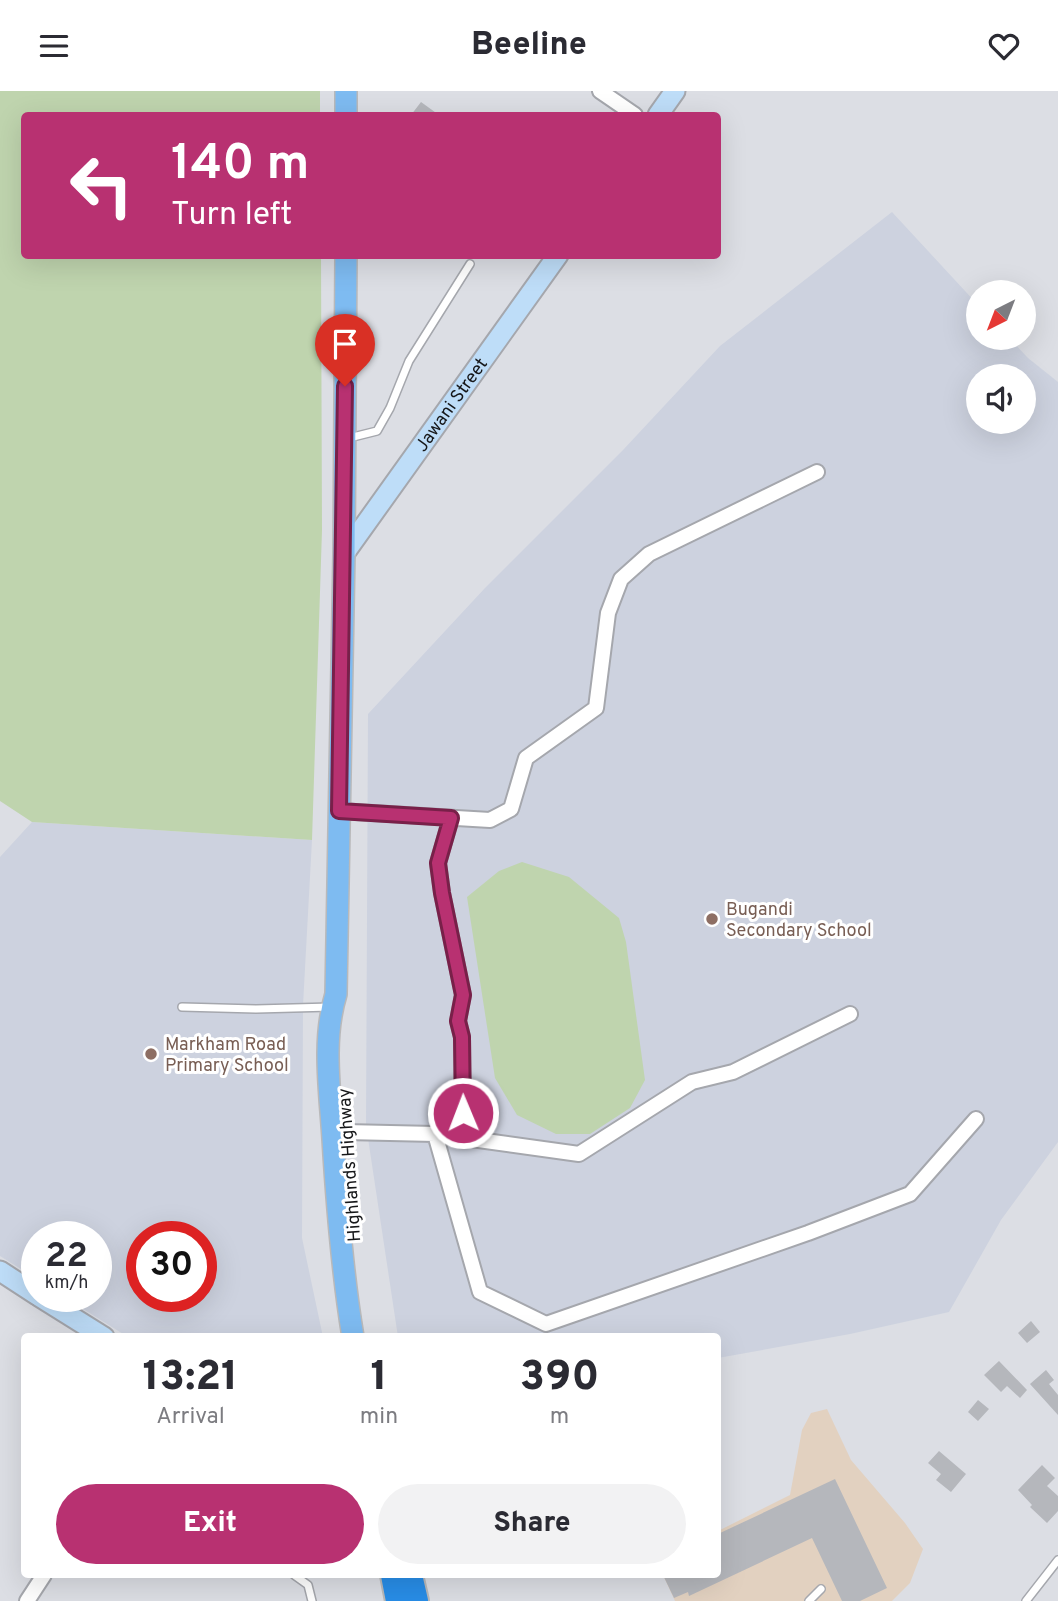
<!DOCTYPE html>
<html lang="en">
<head>
<meta charset="utf-8">
<style>
  :root { --surface:#fff; --page:#f2f2f3; --text:#2b2b33; --muted:#7c7c81; --accent:#b83171 }
  body { margin:0; font-family:Overpass,sans-serif; background:var(--page); color:var(--text); height:100vh; display:flex; flex-direction:column; font-size:26px; white-space:nowrap }
  * { box-sizing:border-box; margin:0 }
  p { font-size:23px; color:var(--muted) }
  .icon { flex:none; width:38px; height:38px; fill:none; stroke:currentColor; stroke-width:2; stroke-linecap:round; stroke-linejoin:round }
  .map { position:relative; flex:1; overflow:hidden }
  .side { position:absolute; left:21px; top:1242px; width:700px; height:245px; display:flex; flex-direction:column; background:var(--surface); border-radius:7px; box-shadow:0 7px 28px #0002 }
  .side>* { flex:none }
  .guide { position:absolute; left:21px; top:21px; width:700px; height:147px; border-radius:7px; box-shadow:0 7px 28px #0002; background:#b83171; color:#fff; overflow:hidden }
  .needle { width:46px; rotate:222deg }
  .tools { position:absolute; left:966px; top:189px; display:grid; gap:14px }
  .tools a { display:grid; place-items:center; width:70px; height:70px; border-radius:50%; background:var(--surface); box-shadow:0 7px 28px #0002; font-size:35px }
  .speed { position:absolute; left:21px; top:1130px; display:flex; gap:14px; font-size:35px; font-weight:700; text-align:center }
  .speed>* { display:grid; place-content:center; width:91px; height:91px; border-radius:50%; background:var(--surface); box-shadow:0 7px 28px #0002; line-height:1 }
  .speed small { font-size:18px; font-weight:400 }
  .speed .limit { border:10px solid #d22; background:#fff; color:#111 }
  .pin { position:absolute; display:grid; place-items:center; width:60px; height:60px; color:#fff; margin:-72px -30px; border-radius:50% 50% 50% 0; rotate:-45deg; box-shadow:0 0 7px #0007 }
  .pin .icon { rotate:45deg }
  .me { position:absolute; width:77px; margin:-38px; rotate:359deg; stroke-linejoin:round; filter:drop-shadow(0 0 5px #0008) }
  .turn { display:flex; align-items:center; gap:24px; height:147px; padding:0 35px; font-size:32px }
  .turn .icon { width:91px; height:91px; stroke-width:2.5 }
  .turn b { display:block; font-size:49px; line-height:60px }
  .eta { display:flex; justify-content:space-evenly; align-items:center; height:119px; text-align:center }
  .eta b { font-size:42px; font-weight:800; line-height:49px }
  .action { display:flex; gap:14px; margin-top:auto; padding:14px 35px }
  .action a { flex:1; height:80px; border-radius:42px; background:var(--accent); color:#fff; font-size:28px; font-weight:800; line-height:80px; text-align:center }
  .action a+a { background:var(--page); color:var(--text) }
  header { display:flex; justify-content:space-between; align-items:center; height:91px; padding:0 35px; background:var(--surface); font-size:32px; font-weight:800 }
  .map>svg:first-child { display:block }
</style>
</head>
<body>
<header><svg class="icon" aria-label="menu" viewBox="0 0 24 24"><path d="M4 6h16M4 12h16M4 18h16"/></svg>Beeline<svg class="icon" aria-label="heart" viewBox="0 0 24 24"><path d="M12 20l-8-8c-3-5 5-10 8-4 3-6 11-1 8 4z"/></svg></header>
<div class="map">
<svg width="1058" height="1510" viewBox="0 0 1058 1510">
  <rect width="100%" height="100%" fill="#dcdee4"/>
  <!-- commercial -->
  <path fill="#e2d1c0" d="M827,1318L851,1369L905,1432L923,1458L910,1492L892,1510H675L663,1484H718V1440L790,1404L802,1339L811,1322Z"/>
  <!-- built -->
  <path fill="#cdd2df" fill-rule="evenodd" d="M892,121L978,214V247H1009L1028,267L1058,291V1051L1001,1129L949,1221L850,1243L718,1267V1246H398L366,1034L368,623L485,497L623,359L720,255ZM978,285H1024V331H978Z
    M32,731L312,749L303,914L302,1147L323,1246H128L64,1206H96V1146H37V1188L0,1165V766ZM142,1146H201V1206H142Z"/>
  <!-- green -->
  <path fill="#bfd4ae" d="M0,0H320V24H24V164L321,165L322,439L312,749L32,731L0,710Z
    M522,771L569,786L619,827L626,851L645,989L630,1017L590,1043H556L517,1024L495,987L467,806L499,780Z"/>
  <!-- building -->
  <path fill="#b5b7bc" d="M421,11L439,24H411Z
    M1031,1230L1040,1241L1027,1252L1018,1242Z
    M999,1270L1027,1299L1020,1307L1007,1295L1001,1301L984,1284Z
    M1046,1279L1054,1289L1049,1293L1058,1304V1324L1030,1293Z
    M978,1309L989,1318L978,1330L968,1321Z
    M939,1360L966,1383L951,1401L936,1389L941,1383L928,1372Z
    M1042,1374L1055,1387L1047,1395L1058,1405V1420L1047,1432L1030,1416L1032,1414L1018,1399Z
    M835,1388L887,1497L860,1510H842L812,1447L689,1505L688,1501L674,1507L663,1484H718V1443Z"/>
  <g fill="none" stroke-linecap="round" stroke-linejoin="round">
    <!-- lane casing -->
    <g stroke="#a5a7ad" stroke-width="10">
      <path id="lane" d="M349,347L377,340L390,317L409,270L470,173
        M182,916L256,918L331,916
        M294,1484L308,1494L312,1510
        M809,1510L821,1498
        M1026,1510L1058,1469"/>
    </g>
    <!-- street casing -->
    <g stroke="#a5a7ad" stroke-width="18">
      <path id="street" d="M600,0L635,24
        M339,720L490,729L511,718L526,667L596,617L608,522L621,488L649,463L817,381
        M451,727L438,772L442,802L463,904L458,930L462,946L463,1047
        M345,1041L435,1043L579,1063L692,991L733,981L850,923
        M435,1043L480,1201L546,1233L808,1142L910,1103L976,1028
        M27,1510L44,1484"/>
    </g>
    <!-- secondary casing -->
    <g stroke="#a5a7ad" stroke-width="23">
      <g id="secondary">
        <path d="M658,24L675,0"/>
        <path id="s1" d="M344,463L558,164"/>
        <path d="M0,1180L37,1204"/>
        <path d="M40,1206L104,1246"/>
      </g>
    </g>
    <!-- primary casing -->
    <g stroke="#b9b9ba" stroke-width="24">
      <path id="primary" d="M346,24V0
        M346,164L344,463L336,903C322,949 330,1000 333,1048C337,1114 342,1180 353,1246"/>
    </g>
    <!-- highway casing -->
    <g stroke="#b9b9ba" stroke-width="28">
      <path id="highway" d="M393,1484L398,1510
        M410,1484L416,1510"/>
    </g>
    <!-- lane -->
    <use href="#lane" stroke="#fff" stroke-width="7"/>
    <!-- street -->
    <use href="#street" stroke="#fff" stroke-width="14"/>
    <!-- secondary -->
    <use href="#secondary" stroke="#beddf8" stroke-width="19"/>
    <!-- primary -->
    <use href="#primary" stroke="#7ebbf1" stroke-width="21"/>
    <!-- highway -->
    <use href="#highway" stroke="#288de7" stroke-width="24"/>
  </g>
  <g fill="none" stroke-linecap="round" stroke-linejoin="round">
    <!-- route casing -->
    <g stroke="#782049" stroke-width="18">
      <path id="route" d="M345,295L339,720L451,727L438,772L442,802L463,904L458,930L462,946L463,1022"/>
    </g>
    <!-- route -->
    <use href="#route" stroke="#b83171" stroke-width="12"/>
  </g>
  <!-- markers -->
  <g fill="#8d6e63" stroke="#fff" stroke-width="2.5">
    <circle cx="712" cy="828" r="7"/>
    <circle cx="151" cy="963" r="7"/>
  </g>
  <g text-anchor="middle" stroke-width="6" stroke-linejoin="round" paint-order="stroke">
    <!-- street labels -->
    <g font-size="18" fill="#161719" stroke="#fff">
      <text dy="6" stroke="none"><textPath href="#s1" startOffset="184">Jawani Street</textPath></text>
      <text transform="translate(349 1074) rotate(-94)" y="6">Highlands Highway</text>
    </g>
    <!-- education labels -->
    <g font-size="18" fill="#785e54" stroke="#fff" text-anchor="start">
      <text x="726" y="824">Bugandi<tspan x="726" dy="21">Secondary School</tspan></text>
      <text x="165" y="959">Markham Road<tspan x="165" dy="21">Primary School</tspan></text>
    </g>
  </g>
</svg>
<div class="tools">
<a><svg class="needle" viewBox="-14 -14 28 28"><path d="M0-13l5 13h-10z" fill="#e53935"/><path d="M0 13l5-13h-10z" fill="#7c7c81"/></svg></a>
<a><svg class="icon" aria-label="sound" viewBox="0 0 24 24"><path d="M4 9h4l5-4v14l-5-4H4zM17 9q2 3 0 6"/></svg></a>
</div>
<div class="speed"><div>22<small>km/h</small></div><div class="limit">30</div></div>
<div class="pin" style="left:345px;top:295px;background:#d93025"><svg class="icon" aria-label="arrive" viewBox="0 0 24 24"><path d="M6 21V4h12l-3 4 3 4H6"/></svg></div>
<svg class="me" style="left:463px;top:1022px" viewBox="-20 -20 40 40"><circle r="17" fill="#b83171" stroke="#fff" stroke-width="3"/><path d="M0-11L8 9 0 5-8 9z" fill="#fff"/></svg>
<div class="guide">
<div class="turn"><svg class="icon" aria-label="left" viewBox="0 0 24 24"><path d="M17 20v-9H6M10 6l-5 5 5 5"/></svg><div><b>140 m</b>Turn left</div></div>
</div>
<section class="side">
<div class="eta">
<div><b>13:21</b><p>Arrival</p></div>
<div><b>1</b><p>min</p></div>
<div><b>390</b><p>m</p></div>
</div>
<div class="action"><a>Exit</a><a>Share</a></div>
</section>
</div>
</body>
</html>
